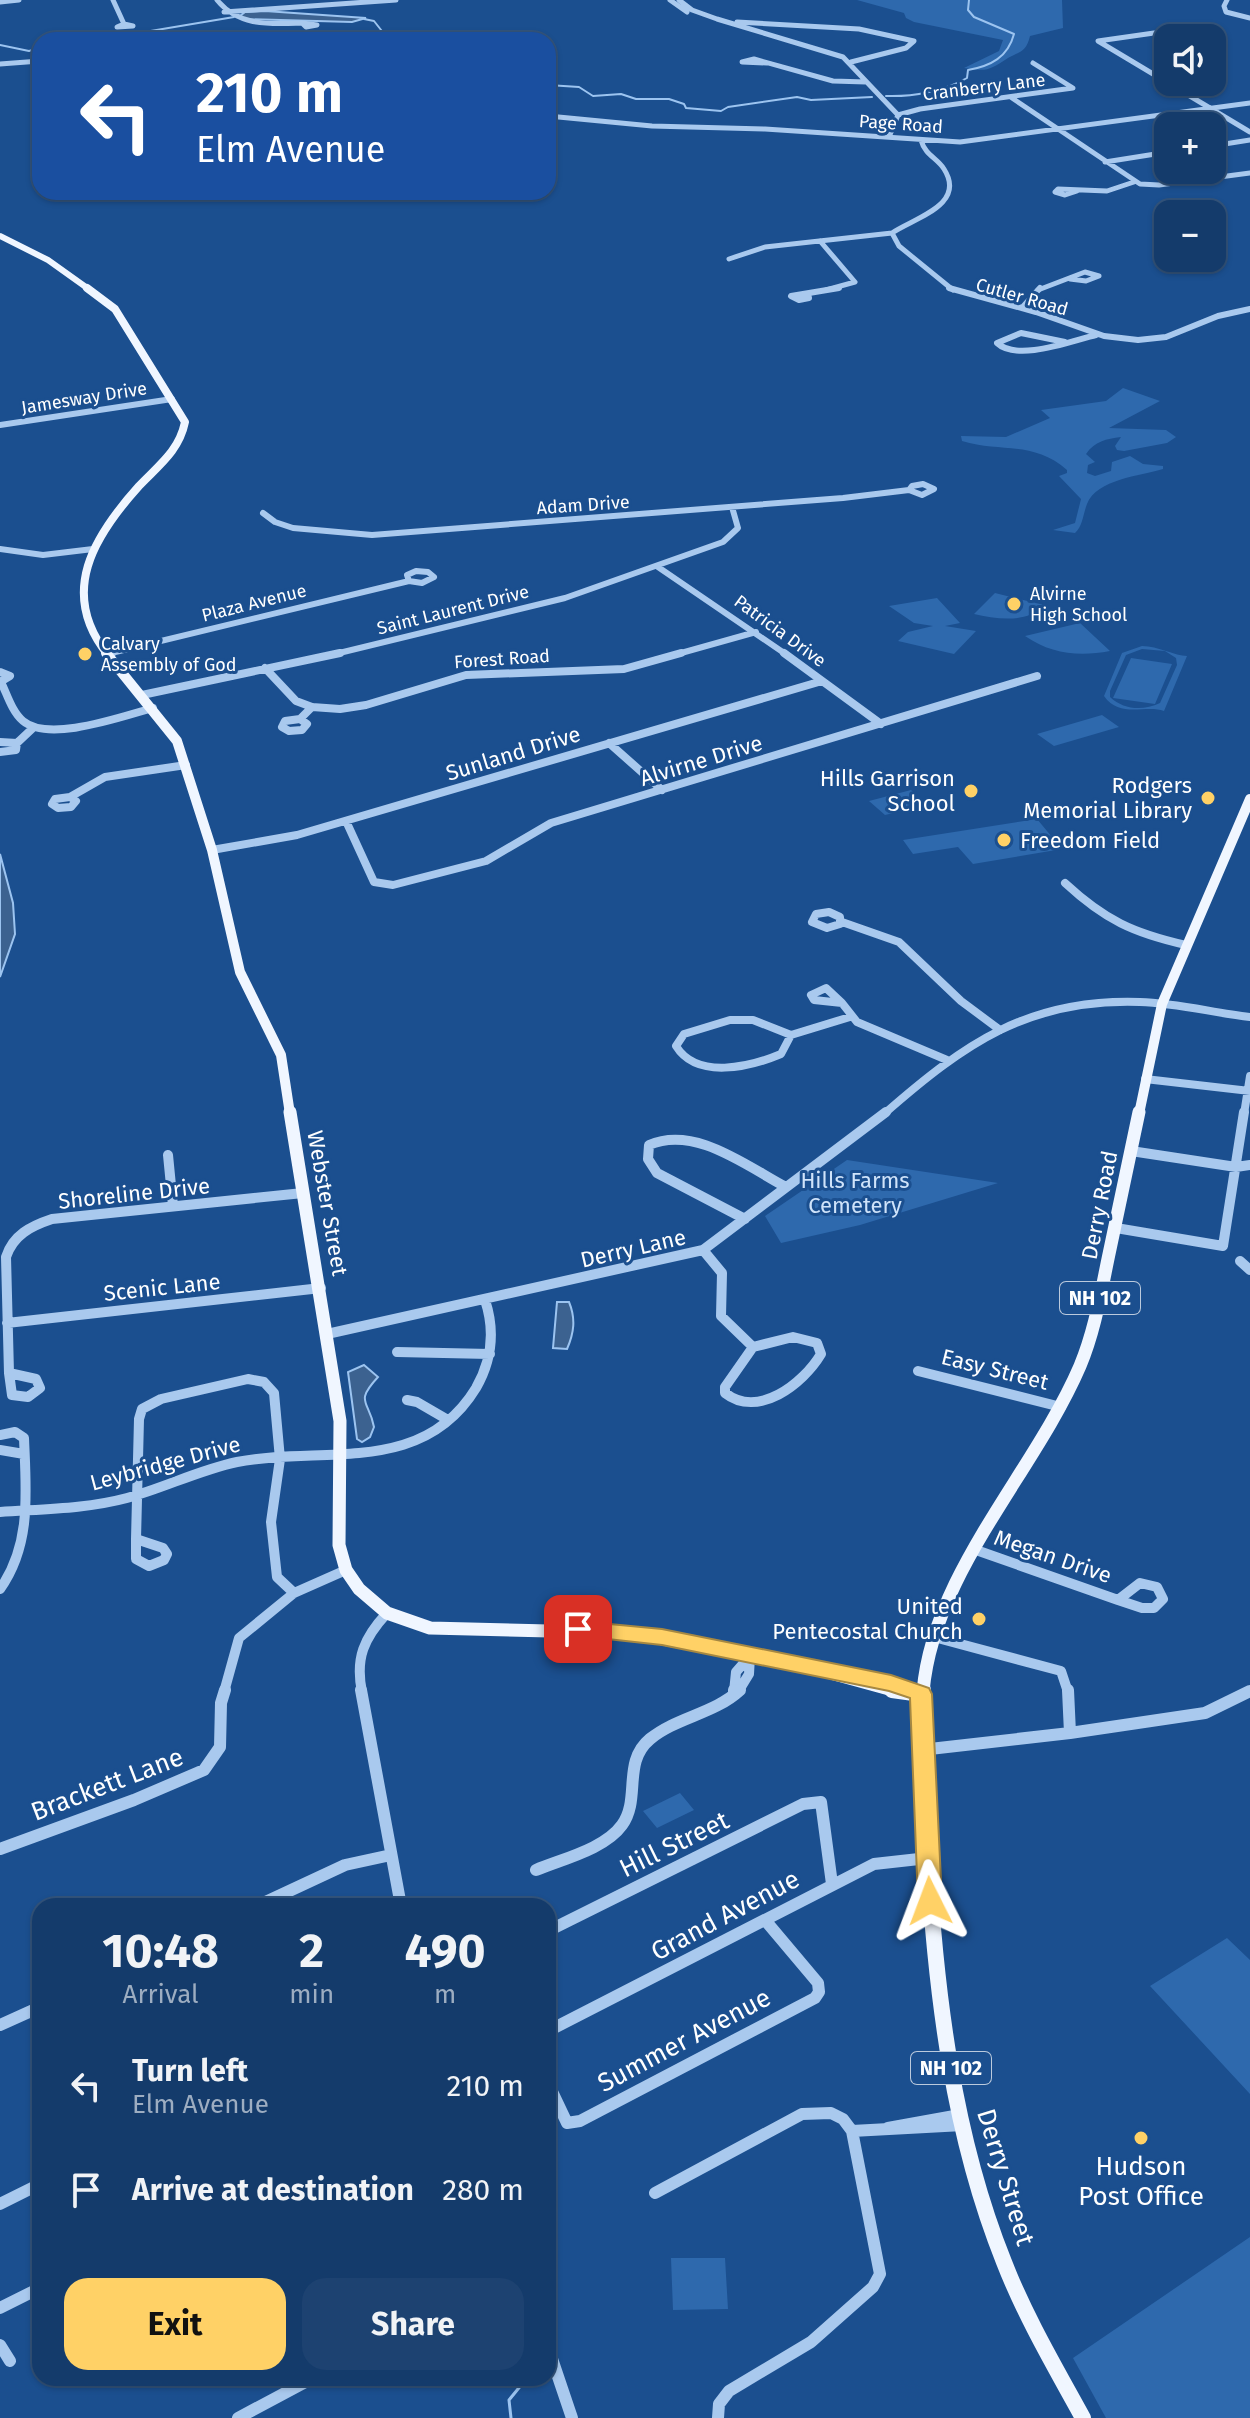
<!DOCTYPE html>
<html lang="en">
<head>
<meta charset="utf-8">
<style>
  :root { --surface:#143b6b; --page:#1d4271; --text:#f1f3f6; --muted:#9dadc1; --line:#33557e; --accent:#ffd166 }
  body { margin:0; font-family:"Fira Sans",sans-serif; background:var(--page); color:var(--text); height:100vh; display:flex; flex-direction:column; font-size:30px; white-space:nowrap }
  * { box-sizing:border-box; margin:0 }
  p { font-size:26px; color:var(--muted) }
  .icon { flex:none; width:44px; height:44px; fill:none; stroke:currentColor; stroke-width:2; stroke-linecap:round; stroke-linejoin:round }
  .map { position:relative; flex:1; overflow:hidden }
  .side { position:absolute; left:32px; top:1898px; width:524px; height:488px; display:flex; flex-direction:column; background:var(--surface); border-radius:24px; box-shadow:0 2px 6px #0004,0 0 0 2px var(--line) }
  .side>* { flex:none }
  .hud { position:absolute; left:32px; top:32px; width:524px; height:168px; border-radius:24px; box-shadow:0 2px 6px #0004,0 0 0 2px var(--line); background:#1a4fa0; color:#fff; overflow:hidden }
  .tools { position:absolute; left:1154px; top:24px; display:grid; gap:16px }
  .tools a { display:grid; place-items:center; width:72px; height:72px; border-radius:16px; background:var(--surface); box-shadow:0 2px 6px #0004,0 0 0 2px var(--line); font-size:40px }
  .pin { position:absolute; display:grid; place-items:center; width:68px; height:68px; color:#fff; margin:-34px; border-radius:16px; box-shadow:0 4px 12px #0006 }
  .me { position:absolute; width:88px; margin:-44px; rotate:357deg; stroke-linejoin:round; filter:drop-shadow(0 0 6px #0008) }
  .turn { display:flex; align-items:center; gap:28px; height:168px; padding:0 32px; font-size:36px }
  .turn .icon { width:104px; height:104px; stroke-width:2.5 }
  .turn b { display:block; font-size:56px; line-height:68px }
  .eta { display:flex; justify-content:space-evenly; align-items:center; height:136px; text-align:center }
  .eta b { font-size:48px; font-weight:700; line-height:56px }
  .button { display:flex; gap:16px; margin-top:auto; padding:16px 32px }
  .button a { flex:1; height:92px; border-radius:24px; background:var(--accent); color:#111; font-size:32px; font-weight:700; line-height:92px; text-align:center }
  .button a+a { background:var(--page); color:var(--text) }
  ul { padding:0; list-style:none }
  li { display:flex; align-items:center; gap:24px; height:104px; padding:0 32px }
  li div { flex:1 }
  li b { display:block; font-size:30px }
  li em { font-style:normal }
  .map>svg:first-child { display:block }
</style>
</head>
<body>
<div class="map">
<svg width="1250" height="2418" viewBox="0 0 1250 2418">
  <rect width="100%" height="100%" fill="#1b4f8f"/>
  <!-- green -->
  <path fill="#2e69ad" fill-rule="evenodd" d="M857,0H1062L1063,28L1030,36C1026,52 1021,51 1008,58C989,70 988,72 964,68L999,51L1003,40L914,22L906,18L904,13Z
    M1123,388L1160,401L1109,428L1166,430L1176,437L1167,443L1124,451L1117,450L1115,446L1121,437C1106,439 1095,441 1086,454L1095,462L1088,465L1087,473L1095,476L1111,471L1112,462L1130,456L1143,464L1163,466V469C1140,476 1097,479 1087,504C1083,514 1083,526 1075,533L1053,530L1075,523L1081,499L1059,476L1067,473V470C1033,440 1001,453 962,441L961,436L1006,437L1050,418L1041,410L1106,401Z
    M995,593L1044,605C1027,624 997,619 974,614Z
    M937,598L960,623L945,626L976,631L954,654L898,641L908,632L933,626L914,623L889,606Z
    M1080,623L1110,651C1079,657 1051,654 1025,636Z
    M1142,646C1158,646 1175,656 1187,656L1164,711C1146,704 1120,719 1104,696L1122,653ZM1142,649L1165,651L1176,658L1177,665L1160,703C1143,711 1124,710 1110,697V691L1126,655Z
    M1131,658L1172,664L1155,704L1113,698Z
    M1102,715L1119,727L1054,746L1037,734Z
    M911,790L927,805L885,815L869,801Z
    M1037,819L1062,849L973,864L958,847L913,854L903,840Z
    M847,1160L998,1183L860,1225L781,1243L765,1216Z
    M680,1793L694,1810L657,1828L643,1811Z
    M1227,1938L1250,1960V2094L1150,1986Z
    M1250,2237V2418H1106L1073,2358Z
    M671,2258H725L728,2309L673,2310Z"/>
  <!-- water -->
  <path fill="#3c6290" stroke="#9cc4f0" stroke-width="2" d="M265,11L366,18L352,22L242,19L240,16L245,12Z
    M0,854L13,903L15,934L0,977Z
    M557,1302H569C576,1319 574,1333 567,1349L553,1348Z
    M364,1365L378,1377C354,1403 369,1400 374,1427L370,1437L362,1442L357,1439L348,1372Z"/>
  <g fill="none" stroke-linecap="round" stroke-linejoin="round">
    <!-- stream-far1 -->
    <path stroke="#9cc4f0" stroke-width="2" d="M364,19L374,21L389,40
      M97,40L234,17
      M0,45L29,51L40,48
      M548,85L579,87L593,96L621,94L636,99H669L684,104L686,108L721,111L728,107L797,97L811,100L872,97
      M886,96C913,97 944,91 967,78L968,70C991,66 1008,57 1014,34L974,17L968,10L969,0"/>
    <!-- stream -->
    <path stroke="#9cc4f0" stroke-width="3" d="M511,2418L509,2400L527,2378"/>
    <!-- minor-far4 -->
    <path stroke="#a9c9ee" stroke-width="5" d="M113,0L124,24
      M217,0C239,27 270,24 302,23
      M670,0L687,12
      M679,0L692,10L717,19L843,57L898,115L889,137
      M1227,0L1224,6L1226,12L1250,18
      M0,2L19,0
      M224,12L396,0
      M737,22L859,29L914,41L906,48L851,62
      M302,23L317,25L306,27Z
      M124,24L133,26L117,27Z
      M1178,38L1154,33L1098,41L1250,132
      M1212,52L1223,63L1212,68
      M767,63L742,62L754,59L833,81L866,82
      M0,64L40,61
      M1012,98L1140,184L1159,185L1250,173
      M898,115L920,109L1073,88L1033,63
      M548,116L652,126L765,129L960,142L1250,103
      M921,140C925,155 937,158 944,169C967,205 914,218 892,233L899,246L953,290
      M1212,146L1250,140
      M1105,162L1168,152
      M1077,191L1065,195L1055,192L1058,189L1107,191L1134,182
      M820,241L855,282L826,290
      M729,259L765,247L892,233
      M1038,290L1085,272L1099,276L1086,281L1070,279"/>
    <!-- minor-far3 -->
    <path stroke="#a9c9ee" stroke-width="6" d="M949,288L1036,312L1104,336L1138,340L1166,337L1218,316L1250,309
      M808,294L809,298L799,300L791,296L839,288
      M1022,308L1040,288
      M1065,342L1021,333L997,343C1017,362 1071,341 1096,335
      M0,425L172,399
      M923,484L934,489L922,495L909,490L912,486Z
      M263,513L275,522L293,528L372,535L843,498L909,490
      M0,549L43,555L93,549
      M658,567L787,655
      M416,571L428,572L434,577L422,583L409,581L407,575Z
      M107,654L409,581
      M331,655L565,598L723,542L738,528L732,507
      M674,655L756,632"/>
    <!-- minor-far2 -->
    <path stroke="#a9c9ee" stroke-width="8" d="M784,653L881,724
      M107,654L112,653
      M265,668L296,701L312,707L340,709L366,705L466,675L624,669L681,653
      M0,672L10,676L0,682
      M1,682C7,694 12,712 23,721C49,743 123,716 153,708
      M142,695L340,653
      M300,719L307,724L302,730L289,731L282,727L285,721Z
      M300,719L312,707
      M0,742L17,743
      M609,743L662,790
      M0,752L16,750L17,743L34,727
      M70,797L76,801L71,807L58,808L52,804L55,799Z
      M70,797L105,777L186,765
      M346,821L374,882L393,885L486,861L551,823L1037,676
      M212,850L297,835L822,681
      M1065,883C1105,920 1133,933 1186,945
      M829,912L840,917V924L827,928L812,922L816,914Z
      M842,922L899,942L961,1001L1000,1030
      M826,988L842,1003L814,1000L811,995Z
      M842,1003L857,1022L947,1060
      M730,1020H753L791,1035L781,1054C750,1067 697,1080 676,1046L684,1034Z
      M791,1035L850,1017
      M1145,1079L1250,1091
      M884,1114C964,1044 1028,998 1140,1002C1177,1003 1214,1013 1250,1017
      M1244,1114L1250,1076"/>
    <!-- minor-far1 -->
    <path stroke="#a9c9ee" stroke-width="10" d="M1131,1151L1236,1167L1250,1165
      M168,1155L173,1206
      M745,1219L657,1173L648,1159L649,1145C695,1125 746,1166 786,1187
      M1116,1228L1223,1246L1244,1112
      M703,1250L722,1273L721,1316L753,1347
      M1240,1261L1250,1270
      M7,1323L321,1288
      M327,1334L703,1250L886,1112
      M793,1337L817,1343L821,1354C803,1384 758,1419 725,1393V1387L753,1347Z
      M397,1352L490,1354
      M918,1371L1061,1407
      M9,1373L36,1379L40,1388L28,1397L12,1395Z
      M9,1373L6,1257C13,1235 31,1226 52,1219L303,1193
      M407,1400L417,1402L448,1420
      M0,1435L15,1432L24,1438C26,1491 32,1544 0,1589
      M0,1450L24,1454
      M0,1512C42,1509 86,1509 127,1498C164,1488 199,1470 237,1462C321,1445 422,1477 476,1388C492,1360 495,1330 485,1300
      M136,1539L163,1548L167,1554L164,1560L149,1566L136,1559Z
      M136,1539L139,1419L142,1409L161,1399L248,1379L264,1382L274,1393L280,1459L271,1522L277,1577L294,1593
      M976,1550L1118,1600
      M1140,1583L1157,1587L1163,1599L1154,1608H1142L1118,1600Z
      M934,1637L1061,1671L1068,1692
      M224,1692L239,1638L294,1593L346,1570
      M362,1692C355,1658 364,1638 387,1613
      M734,1692L736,1672L750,1656
      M738,1692L749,1674L750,1656"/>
    <!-- minor -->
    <path stroke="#a9c9ee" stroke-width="12" d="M361,1690L401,1906
      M734,1690V1693
      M1070,1733L1205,1713L1250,1691
      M921,1750L1070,1733L1068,1690
      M0,1849L134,1800L204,1770L220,1747L221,1703L225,1690
      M536,1870C562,1859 605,1849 622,1825C641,1799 622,1762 650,1739C677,1717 714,1714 740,1690
      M257,1906L345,1865L391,1855
      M548,1931L803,1804L821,1802L832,1884
      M0,2025L40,2007
      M548,2031L874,1864L928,1858
      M548,2083L567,2123L580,2121L815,1998L819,1992L818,1983L765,1920
      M888,2128L960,2115
      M852,2131L963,2125
      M655,2193L802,2114L831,2113L843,2119L852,2131L880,2274L873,2287L811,2342L729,2391L719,2404L718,2418
      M0,2204L40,2184
      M0,2308L40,2288
      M0,2345L10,2361
      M548,2347L572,2418
      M238,2418L313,2378"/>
    <!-- major-far4 -->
    <path stroke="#f0f6ff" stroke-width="6" d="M0,236L48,260L90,290"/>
    <!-- major-far3 -->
    <path stroke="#f0f6ff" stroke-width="8" d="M87,288L115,309L185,422C179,451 159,465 139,486C94,536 58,593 108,655"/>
    <!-- major-far2 -->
    <path stroke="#f0f6ff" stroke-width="10" d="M106,653L177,741L212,850L240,972L281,1055L290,1114
      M1139,1114L1162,1004L1250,799"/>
    <!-- major-far1 -->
    <path stroke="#f0f6ff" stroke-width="13" d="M290,1112L340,1421L339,1545L346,1570L359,1589L387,1613L430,1628L632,1633L809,1667L900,1692
      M923,1692C933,1573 1034,1473 1080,1366C1095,1330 1101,1292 1109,1254C1119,1207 1129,1159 1139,1112"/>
    <!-- major -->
    <path stroke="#f0f6ff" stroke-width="16" d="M892,1690L921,1694
      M923,1690C918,1746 924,1802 928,1859C936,1994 953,2135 1004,2262C1025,2316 1055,2367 1083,2418"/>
  </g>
  <!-- route -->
  <path fill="#ffd166" stroke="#a68842" stroke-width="2" d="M578,1621L662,1629L891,1675L929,1688L932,1694L942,1901L938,1908L930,1911L922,1908L918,1901L910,1698L889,1691L662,1645L571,1635L567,1629L571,1624Z"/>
  <!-- markers -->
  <g fill="#ffd166" stroke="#1b4f8f" stroke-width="3">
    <circle cx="1014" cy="604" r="8"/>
    <circle cx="85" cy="654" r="8"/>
    <circle cx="971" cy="791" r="8"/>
    <circle cx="1208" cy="798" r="8"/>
    <circle cx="1004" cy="840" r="8"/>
    <circle cx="979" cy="1619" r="8"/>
    <circle cx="1141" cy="2138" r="8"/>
  </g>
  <g text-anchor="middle" stroke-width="6" stroke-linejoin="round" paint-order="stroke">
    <!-- far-street labels -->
    <g font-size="18" fill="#fff" stroke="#1b4f8f">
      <text transform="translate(984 87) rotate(-7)" y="6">Cranberry Lane</text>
      <text transform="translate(901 124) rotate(4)" y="6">Page Road</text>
      <text transform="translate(1022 297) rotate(16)" y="6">Cutler Road</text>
      <text transform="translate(84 398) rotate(-9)" y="6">Jamesway Drive</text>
      <text transform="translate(583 505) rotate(-4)" y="6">Adam Drive</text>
      <text transform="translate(254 603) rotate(-14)" y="6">Plaza Avenue</text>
      <text transform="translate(453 610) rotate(-14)" y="6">Saint Laurent Drive</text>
      <text transform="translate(780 631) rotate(36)" y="6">Patricia Drive</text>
      <text transform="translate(502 659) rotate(-4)" y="6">Forest Road</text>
    </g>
    <!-- far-poi labels -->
    <g font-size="18" fill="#fff" stroke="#1b4f8f" text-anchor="start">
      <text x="1030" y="600">Alvirne<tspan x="1030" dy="21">High School</tspan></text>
      <text x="101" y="650">Calvary<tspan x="101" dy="21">Assembly of God</tspan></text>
    </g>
    <!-- shield labels -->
    <g fill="#1b4f8f" stroke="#bbcadd" stroke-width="2">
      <rect x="1060" y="1282" width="80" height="32" rx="6"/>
      <rect x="911" y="2052" width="80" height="32" rx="6"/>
    </g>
    <g font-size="20" font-weight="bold" fill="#fff">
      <text x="1100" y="1305">NH 102</text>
      <text x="951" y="2075">NH 102</text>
    </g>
    <!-- street labels -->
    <g font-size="22" fill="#fff" stroke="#1b4f8f">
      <text transform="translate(513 753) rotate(-17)" y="8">Sunland Drive</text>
      <text transform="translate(701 760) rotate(-17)" y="8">Alvirne Drive</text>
      <text transform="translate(134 1193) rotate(-6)" y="8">Shoreline Drive</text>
      <text transform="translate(328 1203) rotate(80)" y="8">Webster Street</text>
      <text transform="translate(1099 1205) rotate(-79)" y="8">Derry Road</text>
      <text transform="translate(633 1248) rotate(-13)" y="8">Derry Lane</text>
      <text transform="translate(162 1287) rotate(-6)" y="8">Scenic Lane</text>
      <text transform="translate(995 1369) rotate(14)" y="8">Easy Street</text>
      <text transform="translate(165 1463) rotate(-15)" y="8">Leybridge Drive</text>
      <text transform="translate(1053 1556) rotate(19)" y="8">Megan Drive</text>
    </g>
    <!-- poi labels -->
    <g font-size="22" fill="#fff" stroke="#1b4f8f" text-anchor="end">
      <text x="955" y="786">Hills Garrison<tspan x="955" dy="25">School</tspan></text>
      <text x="1192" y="793">Rodgers<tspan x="1192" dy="25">Memorial Library</tspan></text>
      <text x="1020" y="848" text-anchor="start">Freedom Field</text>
      <text x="963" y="1614">United<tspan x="963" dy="25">Pentecostal Church</tspan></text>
    </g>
    <!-- park labels -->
    <g font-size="22" fill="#cfe3fa" stroke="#1b4f8f">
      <text x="855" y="1188">Hills Farms<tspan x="855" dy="25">Cemetery</tspan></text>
    </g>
    <!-- near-street labels -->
    <g font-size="26" fill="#fff" stroke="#1b4f8f">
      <text transform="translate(107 1784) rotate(-21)" y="9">Brackett Lane</text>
      <text transform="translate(674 1844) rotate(-26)" y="9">Hill Street</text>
      <text transform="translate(725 1915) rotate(-28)" y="9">Grand Avenue</text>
      <text transform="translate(684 2040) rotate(-28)" y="9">Summer Avenue</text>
      <text transform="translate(1006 2177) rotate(73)" y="9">Derry Street</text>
    </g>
    <!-- near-poi labels -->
    <g font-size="26" fill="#fff" stroke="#1b4f8f">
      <text x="1141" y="2175">Hudson<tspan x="1141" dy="30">Post Office</tspan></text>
    </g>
  </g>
</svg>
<div class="tools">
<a><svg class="icon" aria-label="sound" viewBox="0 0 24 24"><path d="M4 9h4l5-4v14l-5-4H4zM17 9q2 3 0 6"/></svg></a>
<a>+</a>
<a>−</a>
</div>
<div class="pin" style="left:578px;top:1629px;background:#d93025"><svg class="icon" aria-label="arrive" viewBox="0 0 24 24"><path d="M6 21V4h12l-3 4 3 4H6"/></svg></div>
<svg class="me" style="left:930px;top:1901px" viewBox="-20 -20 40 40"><path d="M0-17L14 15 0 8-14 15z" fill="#ffd166" stroke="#fff" stroke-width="4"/></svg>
<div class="hud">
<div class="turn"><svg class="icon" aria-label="left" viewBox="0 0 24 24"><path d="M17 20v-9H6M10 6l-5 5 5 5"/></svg><div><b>210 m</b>Elm Avenue</div></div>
</div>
<section class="side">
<div class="eta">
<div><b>10:48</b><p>Arrival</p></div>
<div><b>2</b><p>min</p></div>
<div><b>490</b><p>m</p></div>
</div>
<ul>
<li><svg class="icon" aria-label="left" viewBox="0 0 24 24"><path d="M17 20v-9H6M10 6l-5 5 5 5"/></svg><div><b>Turn left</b><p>Elm Avenue</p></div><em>210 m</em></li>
<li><svg class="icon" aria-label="arrive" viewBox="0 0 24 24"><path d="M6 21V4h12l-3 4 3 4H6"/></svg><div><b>Arrive at destination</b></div><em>280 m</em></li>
</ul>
<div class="button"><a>Exit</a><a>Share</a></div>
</section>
</div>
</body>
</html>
